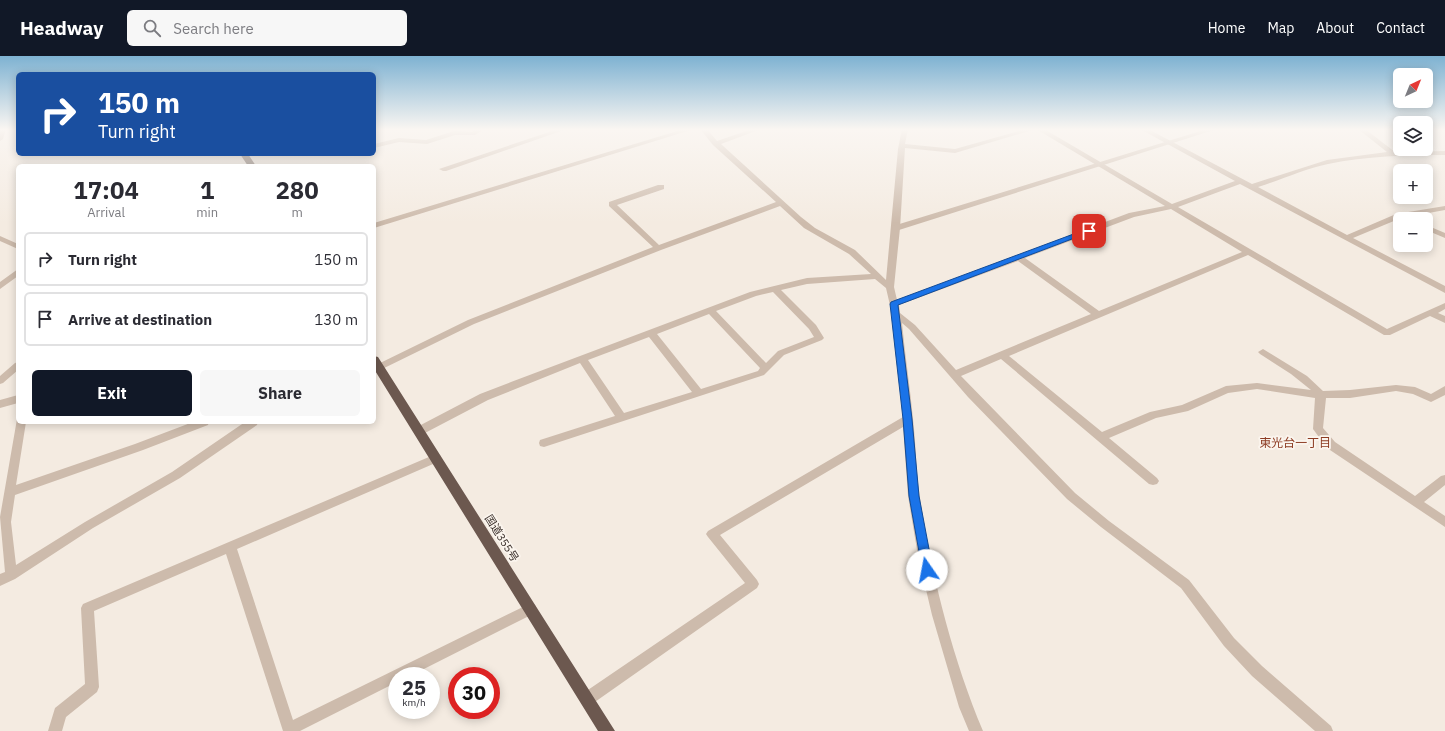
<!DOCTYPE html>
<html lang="en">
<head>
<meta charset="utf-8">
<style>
  :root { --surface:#fff; --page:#f7f7f7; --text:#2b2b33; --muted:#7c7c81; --line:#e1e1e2; --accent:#111827 }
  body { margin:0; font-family:"IBM Plex Sans","Noto Sans JP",sans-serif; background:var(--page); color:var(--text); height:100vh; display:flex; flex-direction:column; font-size:15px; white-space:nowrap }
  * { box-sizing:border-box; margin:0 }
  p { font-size:13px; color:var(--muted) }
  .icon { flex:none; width:22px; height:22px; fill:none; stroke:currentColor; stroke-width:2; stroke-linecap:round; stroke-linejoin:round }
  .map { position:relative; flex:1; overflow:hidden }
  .details { position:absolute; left:16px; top:108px; width:360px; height:260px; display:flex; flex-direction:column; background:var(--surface); border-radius:6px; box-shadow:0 2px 10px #0003 }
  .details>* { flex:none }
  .guide { position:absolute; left:16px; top:16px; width:360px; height:84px; border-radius:6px; box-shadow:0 2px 10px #0003; background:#1a4fa0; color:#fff; overflow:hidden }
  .needle { width:26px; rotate:43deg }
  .fabs { position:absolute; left:1393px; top:12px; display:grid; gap:8px }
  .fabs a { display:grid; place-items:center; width:40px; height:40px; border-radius:6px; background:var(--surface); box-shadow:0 2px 10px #0003; font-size:20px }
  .speed { position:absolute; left:388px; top:611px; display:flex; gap:8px; font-size:20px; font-weight:700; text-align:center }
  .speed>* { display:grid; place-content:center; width:52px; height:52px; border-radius:50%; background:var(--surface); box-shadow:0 2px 10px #0003; line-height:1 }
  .speed small { font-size:10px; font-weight:400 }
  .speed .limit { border:6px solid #d22; background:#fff; color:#111 }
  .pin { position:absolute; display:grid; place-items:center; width:34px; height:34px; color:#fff; margin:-17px; border-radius:8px; box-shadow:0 2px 6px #0006 }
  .me { position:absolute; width:44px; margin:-22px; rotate:348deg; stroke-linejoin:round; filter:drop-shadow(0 0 3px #0008) }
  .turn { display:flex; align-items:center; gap:14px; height:84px; padding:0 16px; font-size:18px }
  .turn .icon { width:52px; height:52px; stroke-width:2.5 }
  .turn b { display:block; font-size:28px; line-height:34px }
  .eta { display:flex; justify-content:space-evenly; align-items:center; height:68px; text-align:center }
  .eta b { font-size:24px; font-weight:800; line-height:28px }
  .primary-button { display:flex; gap:8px; margin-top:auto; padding:8px 16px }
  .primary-button a { flex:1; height:46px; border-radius:6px; background:var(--accent); color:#fff; font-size:16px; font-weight:800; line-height:46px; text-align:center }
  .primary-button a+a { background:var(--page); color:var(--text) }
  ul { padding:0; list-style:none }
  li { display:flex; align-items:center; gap:12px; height:54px; margin:0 8px 6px; padding:0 8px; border:2px solid var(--line); border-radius:6px }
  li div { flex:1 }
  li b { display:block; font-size:15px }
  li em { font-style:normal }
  header { display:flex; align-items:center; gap:24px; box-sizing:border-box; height:56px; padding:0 20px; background:var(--accent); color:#fff }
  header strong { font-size:19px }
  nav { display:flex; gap:22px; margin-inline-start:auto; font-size:14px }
  .search { width:280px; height:36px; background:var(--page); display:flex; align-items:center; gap:10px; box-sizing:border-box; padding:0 14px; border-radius:6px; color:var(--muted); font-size:15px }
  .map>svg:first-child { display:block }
</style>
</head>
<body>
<header>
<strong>Headway</strong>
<div class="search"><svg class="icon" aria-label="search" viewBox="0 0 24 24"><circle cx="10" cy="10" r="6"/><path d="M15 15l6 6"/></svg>Search here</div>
<nav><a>Home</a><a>Map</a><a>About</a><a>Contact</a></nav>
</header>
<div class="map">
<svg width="1445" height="675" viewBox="0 0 1445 675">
  <rect width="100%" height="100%" fill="#f4ebe1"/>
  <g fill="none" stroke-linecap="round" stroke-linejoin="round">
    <!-- minor -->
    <path fill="#cdbbac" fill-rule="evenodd" d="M477,73H484L475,79H455L427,88L399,86L374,92V88L399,82L426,84L454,75L472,76Z
      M558,73H567L446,115H443L439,113Z
      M684,73H694L374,172V167Z
      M700,73H707L717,85L752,73H761L721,88L801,161L815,172L855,194L886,224L898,93L902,73H908L905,88L955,93L1026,73H1044L1172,148L1235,125L1140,73H1148L1252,128L1327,104L1387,96L1358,73H1365L1395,96L1445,95V99C1406,99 1366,100 1328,108C1304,113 1281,124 1258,131L1347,179L1396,158L1445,150V154L1401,162L1353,182L1445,230V237L1240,128L1178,151L1387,273L1445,247V253L1438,257L1445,260V267L1430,260L1390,279H1384L1248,199L1009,300L1102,376L1150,356L1182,349L1226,330L1257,327L1311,334L1291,318L1260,298L1258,296L1263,293L1307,320L1323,335L1350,334L1396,329L1415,331L1431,338L1445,330V339L1431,346L1413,338L1396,335L1350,342H1326L1323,372L1335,386L1415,440L1441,420L1445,419V429L1424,446L1445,460V471L1327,392L1313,373L1315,342L1257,333L1228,337L1188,355L1156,362L1109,382L1157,422L1159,425L1157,428L1153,429L1149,428L1001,303L961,320L1075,437L1109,465L1189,524L1234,582L1262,610L1331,670L1333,675H1315L1252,620L1224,590L1181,532L1101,471L1067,443L968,341L909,273L902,267C905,299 910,331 913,363C916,389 916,416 920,442C932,521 952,601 983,675H969L959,651L932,559L918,500L908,440L903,371L720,479L757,524L759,528L757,532L592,648L587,650L582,648L580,643L582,638L745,527L708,481L706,478L708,475L903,361L892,258L886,232L875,223L807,228L781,234L816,269L824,282L822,284L784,299L764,319L544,391L540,390L539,387L540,384L615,360L580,307L488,344L423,378H415L414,375L415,372L480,338L511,326L750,236L807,222L871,218L849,198L804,172L780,150L661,194L474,268L374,317V310L468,264L653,191L609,150V146L658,129H664V133L617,149L659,189L776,146L713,89ZM1036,73L1165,150L1129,157L897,244L894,231L900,172L905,92L955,97ZM1171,153L1242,196L1099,255L1025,202L1134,161ZM1018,205L1091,258L956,314L915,269L900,257L899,249ZM773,236L809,273L814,281L778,295L766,307L716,255L756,240ZM709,258L760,312L758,315L701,333L657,278ZM649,281L692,336L624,357L588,304Z
      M1426,169L1445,177V182L1426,174Z
      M18,213V220L0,233V226Z
      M18,339V347L0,352V344Z
      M17,363L18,366H26L16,429L135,388L193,366H209L208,369L143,394L15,439L11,466L16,509L85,466L172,416L245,366H258L257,369L180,422L93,472L15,523L0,530V518L5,516L0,461Z
      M436,398L440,399L441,402L440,405L237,493L293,664L527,549L531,547L535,549L537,553L535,557L410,620H397V626L300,675H283L226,498L94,555L99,631L97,636L66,661L62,675H48L55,652L85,628L81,552L83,548Z"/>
    <!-- tertiary -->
    <path fill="#cdbbac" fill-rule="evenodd" d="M0,73H6L3,83L0,85Z
      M1207,73H1217L899,174H893L892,172L893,170Z
      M0,180L18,188V193L0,185Z
      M18,306V314L3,327L0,328V320L15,307Z"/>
    <!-- trunk -->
    <path fill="#6c584f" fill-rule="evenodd" d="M240,98H248L256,110H248Z
      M374,300L378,301L615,675H598L374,313Z"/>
  </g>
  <!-- sky -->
  <linearGradient id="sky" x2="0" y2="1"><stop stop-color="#7eb2d2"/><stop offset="0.44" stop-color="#faf6f2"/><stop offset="1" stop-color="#faf6f2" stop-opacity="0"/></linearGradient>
  <rect width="1445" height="167" fill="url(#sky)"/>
  <!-- route -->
  <path fill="#1a73e8" stroke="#114b97" d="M1087,173H1089L1093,175L898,249L912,363L919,440L933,514L931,518L927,519L923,518L909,440L903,363L890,248L891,246Z"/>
  <g text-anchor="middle" stroke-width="3.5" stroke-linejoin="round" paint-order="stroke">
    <!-- street labels -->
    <g font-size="11" fill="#3b302b" stroke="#fbf5ee">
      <text transform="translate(502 482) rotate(58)" y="4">国道355号</text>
    </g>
    <!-- neighbourhood labels -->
    <g font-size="12" fill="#8c3b22" stroke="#fbf5ee">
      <text x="1295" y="391">東光台一丁目</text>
    </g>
  </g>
</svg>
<div class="fabs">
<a><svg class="needle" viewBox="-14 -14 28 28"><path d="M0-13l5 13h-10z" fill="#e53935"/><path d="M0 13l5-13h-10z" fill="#7c7c81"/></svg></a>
<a><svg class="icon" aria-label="layers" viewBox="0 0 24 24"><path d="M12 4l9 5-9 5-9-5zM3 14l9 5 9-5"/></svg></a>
<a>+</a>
<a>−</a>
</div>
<div class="speed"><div>25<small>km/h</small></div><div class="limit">30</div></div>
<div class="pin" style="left:1089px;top:175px;background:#d93025"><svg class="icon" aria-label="arrive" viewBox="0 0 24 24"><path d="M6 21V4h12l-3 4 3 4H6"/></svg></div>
<svg class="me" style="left:927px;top:514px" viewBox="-20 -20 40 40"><circle r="19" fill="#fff"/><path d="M0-13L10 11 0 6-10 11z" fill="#1a73e8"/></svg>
<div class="guide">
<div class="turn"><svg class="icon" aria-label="right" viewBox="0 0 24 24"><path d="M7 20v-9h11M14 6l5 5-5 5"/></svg><div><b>150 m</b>Turn right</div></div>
</div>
<section class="details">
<div class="eta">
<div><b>17:04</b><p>Arrival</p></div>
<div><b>1</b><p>min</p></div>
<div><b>280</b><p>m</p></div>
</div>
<ul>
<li><svg class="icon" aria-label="right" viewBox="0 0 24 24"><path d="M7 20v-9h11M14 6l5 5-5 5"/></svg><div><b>Turn right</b></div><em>150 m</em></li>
<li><svg class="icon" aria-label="arrive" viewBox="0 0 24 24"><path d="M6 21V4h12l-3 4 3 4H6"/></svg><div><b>Arrive at destination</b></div><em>130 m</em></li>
</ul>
<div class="primary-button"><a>Exit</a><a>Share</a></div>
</section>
</div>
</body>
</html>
